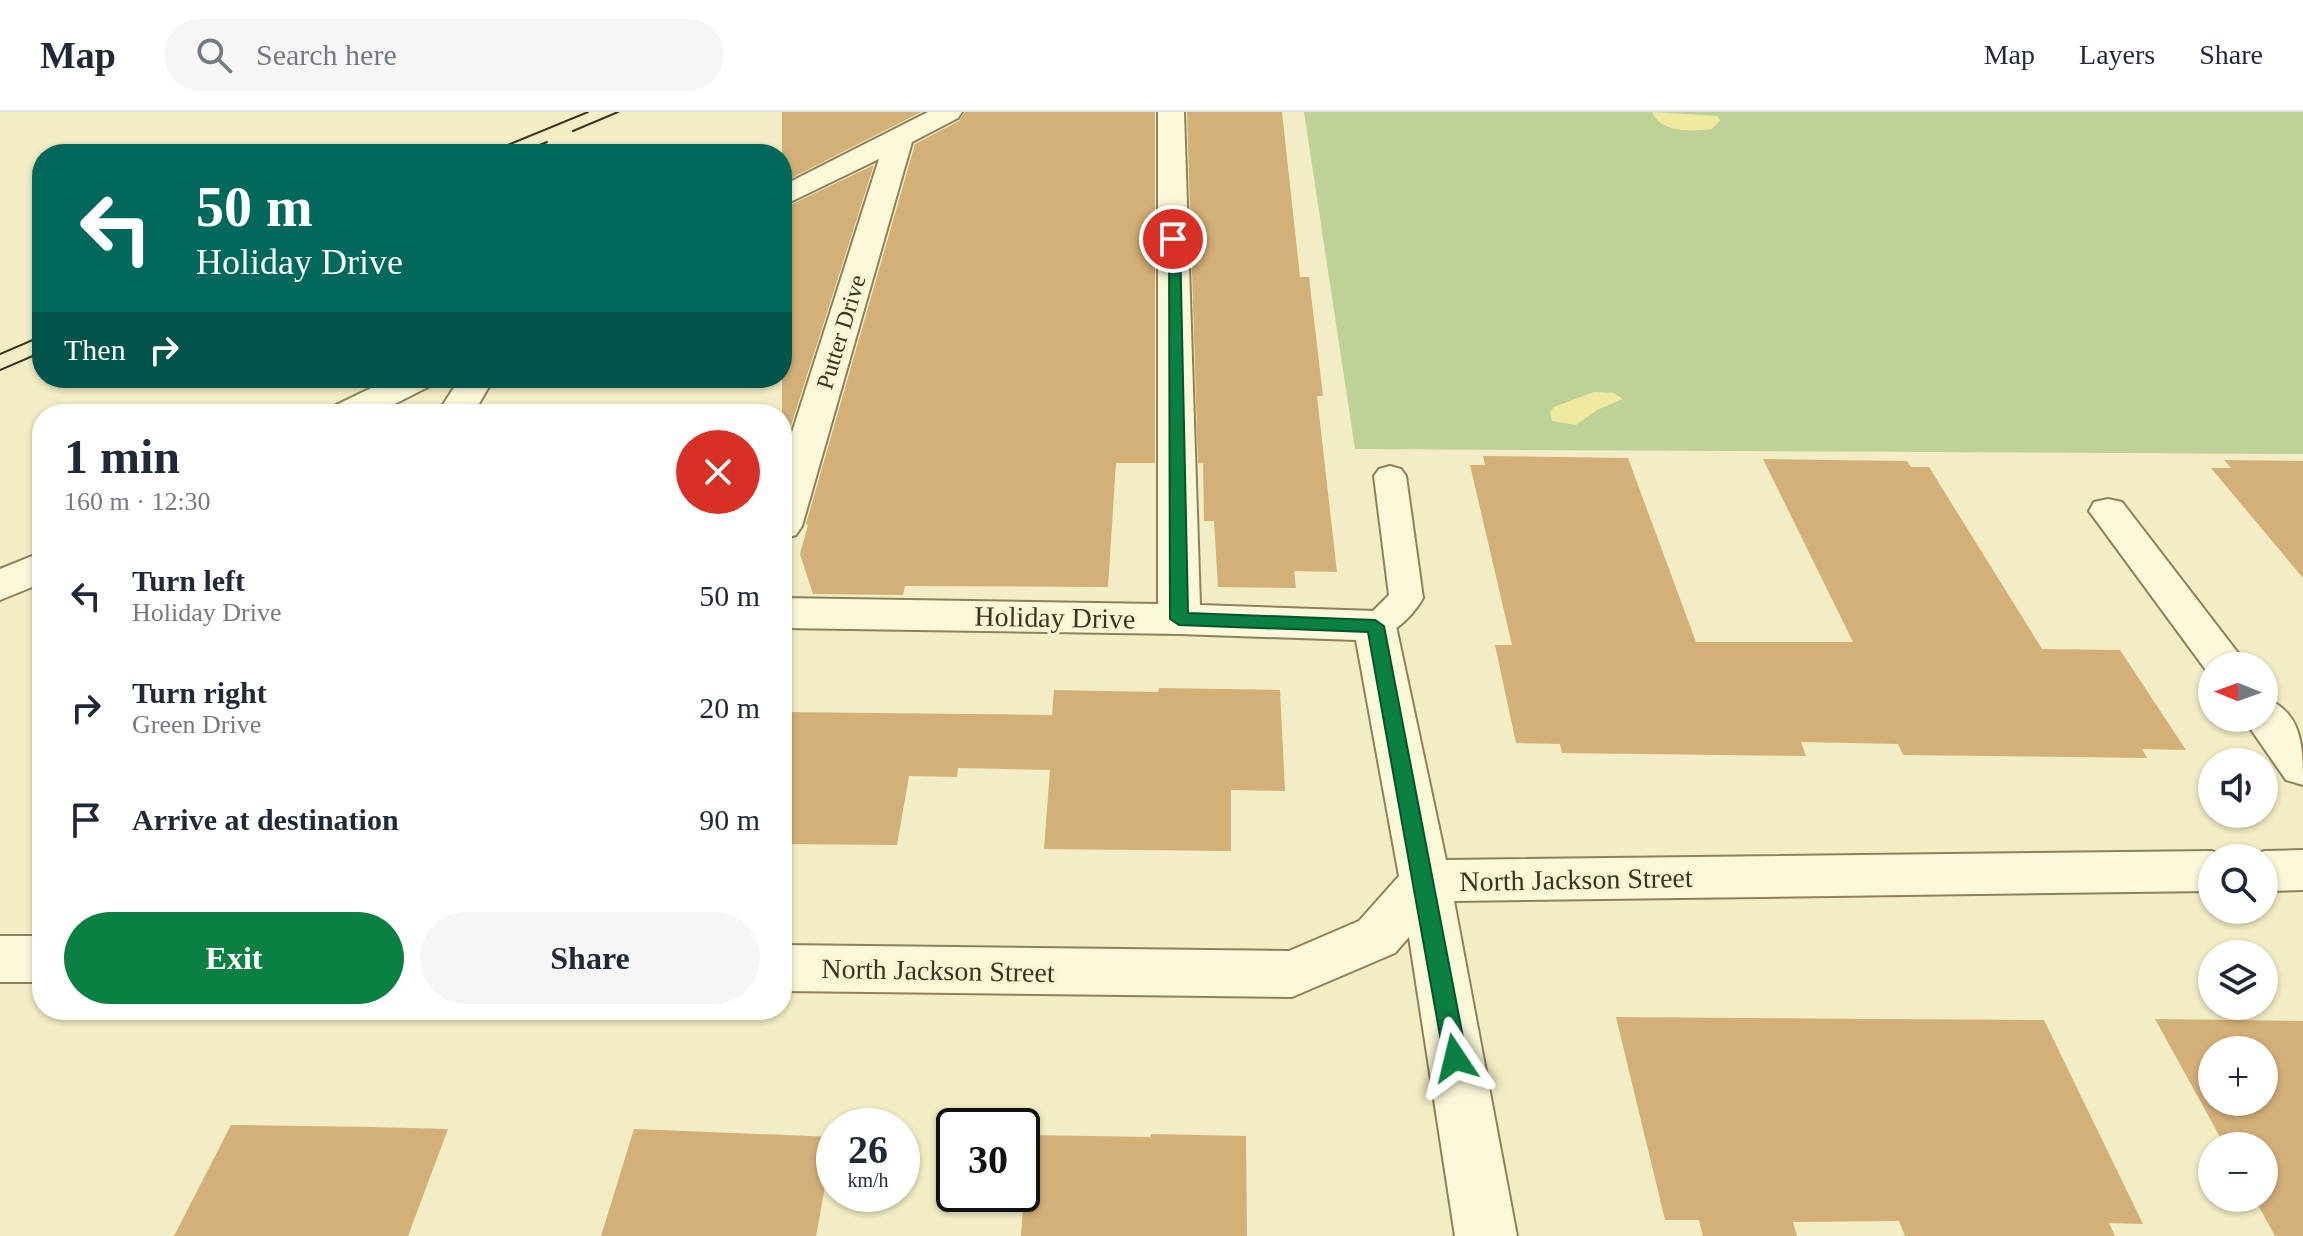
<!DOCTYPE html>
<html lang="en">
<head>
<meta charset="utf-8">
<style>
  :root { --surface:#fff; --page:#f6f6f7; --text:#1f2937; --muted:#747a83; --line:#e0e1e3; --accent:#0b8043 }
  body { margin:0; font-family:"Times New Roman",serif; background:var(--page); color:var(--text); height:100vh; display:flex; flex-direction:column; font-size:30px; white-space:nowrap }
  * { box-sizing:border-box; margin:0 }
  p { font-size:26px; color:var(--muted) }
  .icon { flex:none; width:44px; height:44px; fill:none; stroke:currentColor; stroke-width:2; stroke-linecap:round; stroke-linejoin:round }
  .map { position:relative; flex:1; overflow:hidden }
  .side { position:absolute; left:32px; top:292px; width:760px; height:616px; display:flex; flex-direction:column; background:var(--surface); border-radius:32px; box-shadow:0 2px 6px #0004 }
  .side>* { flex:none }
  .hud { position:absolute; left:32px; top:32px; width:760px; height:244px; border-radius:32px; box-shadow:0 2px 6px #0004; background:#00695c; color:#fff; overflow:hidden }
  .needle { width:52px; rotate:271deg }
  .fabs { position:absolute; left:2198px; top:540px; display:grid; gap:16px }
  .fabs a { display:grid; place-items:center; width:80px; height:80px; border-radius:50%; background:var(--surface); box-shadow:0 2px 6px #0004; font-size:40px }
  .speed { position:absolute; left:816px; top:996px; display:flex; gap:16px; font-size:40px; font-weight:700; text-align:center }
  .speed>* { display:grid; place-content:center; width:104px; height:104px; border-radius:50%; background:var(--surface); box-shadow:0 2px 6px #0004; line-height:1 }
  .speed small { font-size:20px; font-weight:400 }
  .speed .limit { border:4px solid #111; border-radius:12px; background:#fff; color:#111 }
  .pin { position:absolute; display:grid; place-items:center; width:68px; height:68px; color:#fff; margin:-34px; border:4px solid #fff; border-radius:50%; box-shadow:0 2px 8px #0007 }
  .me { position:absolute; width:88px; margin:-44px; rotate:350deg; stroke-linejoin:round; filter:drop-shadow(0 0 6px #0008) }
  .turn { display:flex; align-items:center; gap:28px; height:168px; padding:0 32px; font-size:36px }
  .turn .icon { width:104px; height:104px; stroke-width:2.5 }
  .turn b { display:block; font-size:56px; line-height:68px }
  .then { display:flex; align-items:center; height:76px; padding:0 32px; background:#0003; gap:16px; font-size:30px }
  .round { display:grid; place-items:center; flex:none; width:84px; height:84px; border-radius:42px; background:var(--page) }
  .head { display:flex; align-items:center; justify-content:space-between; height:136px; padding:0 32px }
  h1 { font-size:48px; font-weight:600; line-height:60px }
  .cta { display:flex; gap:16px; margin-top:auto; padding:16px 32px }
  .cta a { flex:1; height:92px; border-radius:48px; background:var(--accent); color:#fff; font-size:32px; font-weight:600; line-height:92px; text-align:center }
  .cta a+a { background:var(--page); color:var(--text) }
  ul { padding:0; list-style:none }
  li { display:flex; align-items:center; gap:24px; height:112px; padding:0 32px }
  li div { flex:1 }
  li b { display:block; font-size:30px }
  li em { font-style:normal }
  header { display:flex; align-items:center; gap:48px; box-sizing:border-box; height:112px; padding:0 40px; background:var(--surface); border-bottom:2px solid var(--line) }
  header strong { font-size:38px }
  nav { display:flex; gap:44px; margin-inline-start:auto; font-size:28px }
  .search { width:560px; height:72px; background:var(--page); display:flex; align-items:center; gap:20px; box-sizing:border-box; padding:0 28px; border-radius:44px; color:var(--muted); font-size:30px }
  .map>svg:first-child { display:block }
</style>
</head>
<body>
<header>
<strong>Map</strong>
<div class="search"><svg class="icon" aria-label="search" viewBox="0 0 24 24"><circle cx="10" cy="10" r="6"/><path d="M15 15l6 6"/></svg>Search here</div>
<nav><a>Map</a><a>Layers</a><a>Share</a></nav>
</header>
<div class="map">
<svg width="2303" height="1124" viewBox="0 0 2303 1124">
  <rect width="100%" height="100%" fill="#f2edc4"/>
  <!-- green -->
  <path fill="#bed197" d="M1304,0H2303V342L1355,337Z"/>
  <!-- sand -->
  <path fill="#efeaa0" d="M1652,0L1717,4L1720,8L1712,17C1692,19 1662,22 1652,0Z
    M1594,280L1614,281L1623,287L1597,298L1576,313L1552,309L1550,300L1554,295Z"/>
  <!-- building -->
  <path fill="#d3b077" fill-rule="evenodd" d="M782,0H921L782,71Z
    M965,0H1155V351H1116L1108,475L905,474L903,483L813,482L800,442L808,413L806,412L915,32L959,9Z
    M1187,0H1282L1300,165H1309L1323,284H1317L1337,460L1294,459L1296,476L1218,475L1214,409H1204L1203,351H1198Z
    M874,53L782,342V97Z
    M1483,344L1628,346L1696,530H1853L1763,347L1907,349L1911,355H1929L2042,537L2120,538L2186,638L2142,637L2147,646L1903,643L1898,632L1801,630L1806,644L1562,641L1560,632L1516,631L1495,533H1512L1470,353H1485Z
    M2224,348L2303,349V466L2211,356H2231Z
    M1159,576L1280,578L1285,679L1231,678V739L1044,737L1050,658L958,656L957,665L909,664L897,733L782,732V600L1052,603L1054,578L1158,580Z
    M1616,905L2044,908L2143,1112L2109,1111L2115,1124H1905L1899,1109L1793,1110L1797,1124H1703L1699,1108H1665Z
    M2155,907L2303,909V1124H2275L2254,1086H2264V1034H2225ZM2212,938H2264V990H2212Z
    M231,1013L371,1015L448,1017L408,1124H174Z
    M634,1017L834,1025L816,1124H601Z
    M1151,1022L1246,1024L1247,1124H1021L1028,1023L1151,1025Z"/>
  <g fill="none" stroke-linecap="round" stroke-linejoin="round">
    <!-- service casing -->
    <g stroke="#8e8059" stroke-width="4">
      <path id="service" d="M1390,354L1401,357L1406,364L1423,486C1411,507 1387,530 1363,523L1358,514L1389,483L1374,364L1379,357Z"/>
    </g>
    <!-- minor casing -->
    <g stroke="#8e8059" stroke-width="4">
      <path id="minor" d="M928,0H962L958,6L912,30L802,414L796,423L782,427V352L879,47L782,94V74Z
        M1158,0H1184L1200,493L1375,499L1390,504L1396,514L1446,748L2212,739L2230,746H2212V779L1454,789L1517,1124H1455L1409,825L1395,841L1292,885L782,879V833L1289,839L1359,809L1399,764L1356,528L1179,522L782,516V486L1158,492Z
        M392,266H437L432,273L375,302H329L334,294Z
        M460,266H494L473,302H437Z
        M2108,387L2122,390L2248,554H2212L2211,565L2089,399L2094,390Z
        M42,440V471L0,488V457Z
        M2264,586C2303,600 2303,635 2303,673L2286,668L2243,606H2264Z
        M2303,738V778L2264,779V746H2246L2264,739Z
        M0,824H42V870H0Z"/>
    </g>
    <!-- service -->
    <use href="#service" fill="#fbf8d9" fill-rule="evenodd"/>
    <!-- minor -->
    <use href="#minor" fill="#fbf8d9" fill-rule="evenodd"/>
    <!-- tram -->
    <path stroke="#3d331e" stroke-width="2" d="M573,19L618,0
      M486,42L588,0
      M518,42L547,30
      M0,242L42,224
      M0,258L42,240"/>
  </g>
  <!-- route -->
  <path fill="#0b8043" stroke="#07532c" stroke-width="2" d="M1169,124L1180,127L1188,501L1375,508L1384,514L1467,946L1464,954L1455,957L1447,954L1444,946L1368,520L1179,513L1170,507Z"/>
  <g text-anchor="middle" stroke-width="7" stroke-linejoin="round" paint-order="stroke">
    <!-- far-street labels -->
    <g font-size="24" fill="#3d331e" stroke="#f8f5d5">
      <text transform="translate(841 220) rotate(-73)" y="8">Putter Drive</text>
    </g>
    <!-- street labels -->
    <g font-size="28" fill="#3d331e" stroke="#f8f5d5">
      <text transform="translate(1055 505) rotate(1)" y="10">Holiday Drive</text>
      <text transform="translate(1576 767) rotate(-1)" y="10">North Jackson Street</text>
      <text transform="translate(938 858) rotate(1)" y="10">North Jackson Street</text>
    </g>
  </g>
</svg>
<div class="fabs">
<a><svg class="needle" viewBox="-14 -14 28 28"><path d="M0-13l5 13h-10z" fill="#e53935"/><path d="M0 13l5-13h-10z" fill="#747a83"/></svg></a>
<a><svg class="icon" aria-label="sound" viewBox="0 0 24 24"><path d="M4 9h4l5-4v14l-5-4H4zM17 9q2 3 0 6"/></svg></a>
<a><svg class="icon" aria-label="search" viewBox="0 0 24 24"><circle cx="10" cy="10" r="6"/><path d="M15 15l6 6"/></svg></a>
<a><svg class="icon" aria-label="layers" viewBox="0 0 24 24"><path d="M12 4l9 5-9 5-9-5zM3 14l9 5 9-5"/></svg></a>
<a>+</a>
<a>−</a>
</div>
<div class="speed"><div>26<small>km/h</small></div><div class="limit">30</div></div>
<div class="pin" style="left:1173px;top:127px;background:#d93025"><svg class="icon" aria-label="arrive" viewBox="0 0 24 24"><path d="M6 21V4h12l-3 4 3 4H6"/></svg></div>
<svg class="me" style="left:1455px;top:946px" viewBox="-20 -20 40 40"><path d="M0-17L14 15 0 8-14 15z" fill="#0b8043" stroke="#fff" stroke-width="4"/></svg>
<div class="hud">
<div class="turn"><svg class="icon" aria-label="left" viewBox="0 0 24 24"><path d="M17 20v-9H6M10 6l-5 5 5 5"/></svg><div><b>50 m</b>Holiday Drive</div></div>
<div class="then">Then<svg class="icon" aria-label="right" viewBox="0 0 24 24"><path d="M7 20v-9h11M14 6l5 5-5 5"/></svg></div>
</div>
<section class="side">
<div class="head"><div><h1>1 min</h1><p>160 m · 12:30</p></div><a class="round" style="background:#d93025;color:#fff"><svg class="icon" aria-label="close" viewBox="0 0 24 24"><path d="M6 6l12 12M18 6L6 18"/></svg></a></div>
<ul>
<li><svg class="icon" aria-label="left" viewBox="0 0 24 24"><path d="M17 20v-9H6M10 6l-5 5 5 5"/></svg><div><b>Turn left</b><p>Holiday Drive</p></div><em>50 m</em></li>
<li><svg class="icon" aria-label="right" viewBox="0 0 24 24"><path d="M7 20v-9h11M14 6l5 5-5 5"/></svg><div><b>Turn right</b><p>Green Drive</p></div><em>20 m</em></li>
<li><svg class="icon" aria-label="arrive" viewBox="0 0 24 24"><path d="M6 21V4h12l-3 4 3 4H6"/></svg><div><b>Arrive at destination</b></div><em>90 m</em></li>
</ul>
<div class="cta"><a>Exit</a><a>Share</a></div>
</section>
</div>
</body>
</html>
